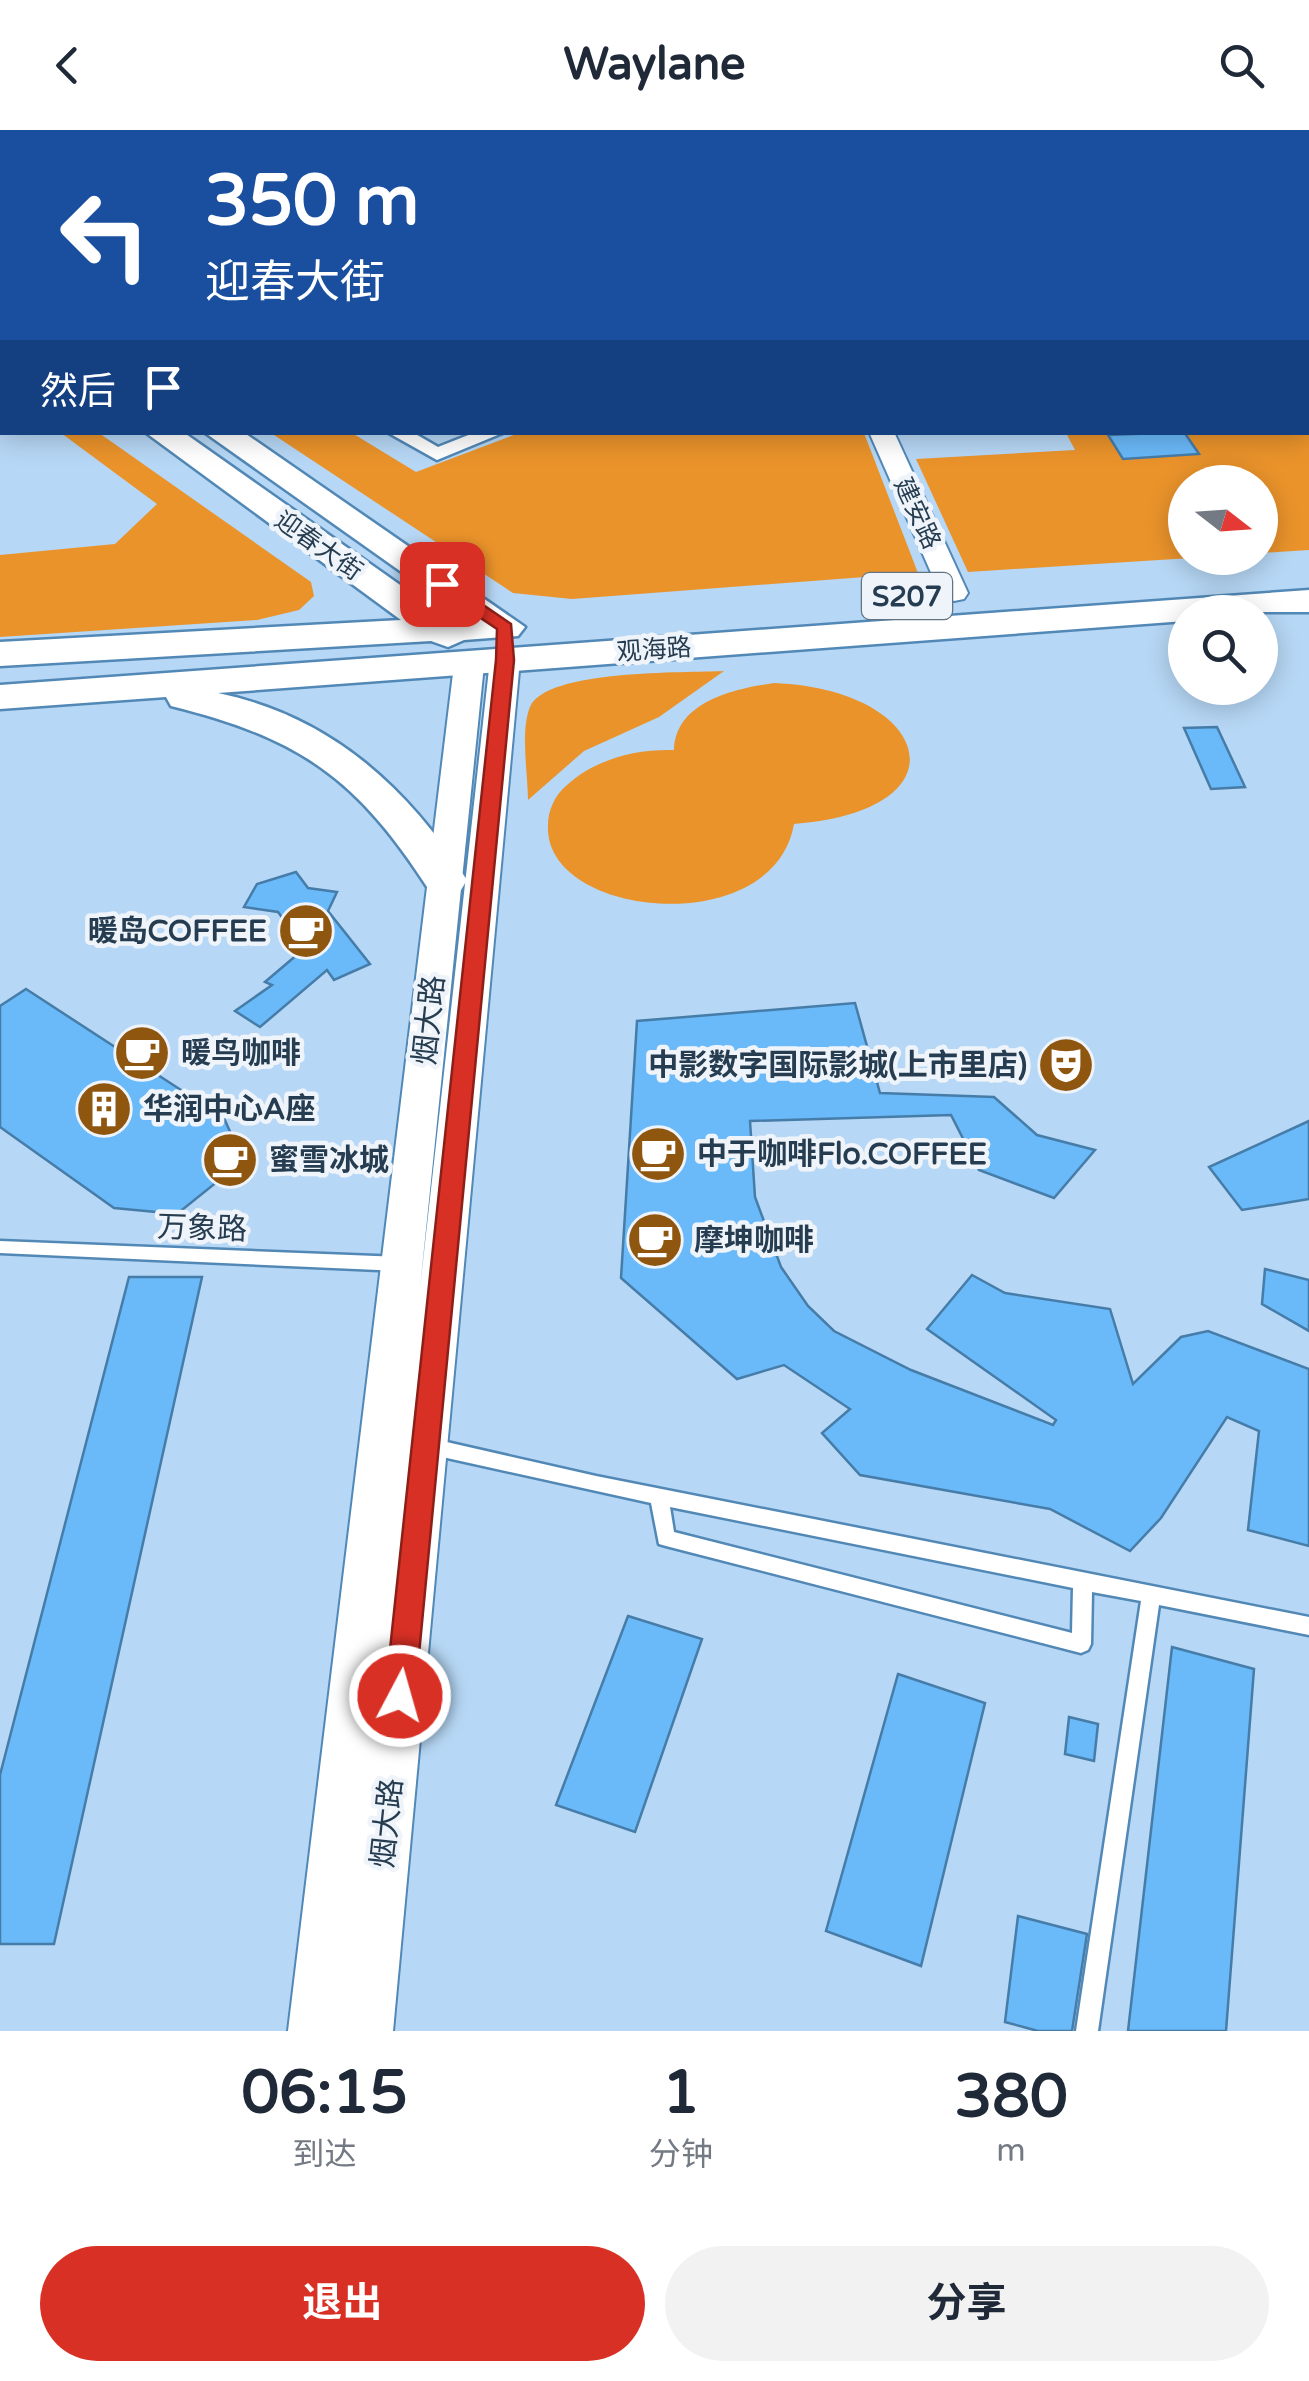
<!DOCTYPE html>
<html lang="zh">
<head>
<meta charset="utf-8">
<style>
  :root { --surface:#fff; --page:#f2f2f3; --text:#1f2937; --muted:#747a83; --accent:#d93025 }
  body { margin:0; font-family:"Varela Round","Noto Sans SC",sans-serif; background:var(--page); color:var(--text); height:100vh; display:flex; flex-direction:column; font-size:38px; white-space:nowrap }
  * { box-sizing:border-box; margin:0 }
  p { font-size:32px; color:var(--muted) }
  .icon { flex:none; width:55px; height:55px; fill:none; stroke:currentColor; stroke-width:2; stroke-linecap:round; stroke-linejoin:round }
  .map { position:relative; height:1901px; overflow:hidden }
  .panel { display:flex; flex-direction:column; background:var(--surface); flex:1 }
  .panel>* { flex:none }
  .banner { position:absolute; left:0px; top:0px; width:1310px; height:305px; box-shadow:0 5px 25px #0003; background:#1a4fa0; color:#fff; overflow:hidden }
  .needle { width:65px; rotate:107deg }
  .buttons { position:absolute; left:1168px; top:335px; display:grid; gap:20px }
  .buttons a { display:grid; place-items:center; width:110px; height:110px; border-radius:50%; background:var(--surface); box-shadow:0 5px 25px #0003; font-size:50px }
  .pin { position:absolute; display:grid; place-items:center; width:85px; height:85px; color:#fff; margin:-42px; border-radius:20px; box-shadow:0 5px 15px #0006 }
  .me { position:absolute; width:110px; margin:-55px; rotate:6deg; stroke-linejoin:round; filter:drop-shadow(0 0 8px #0008) }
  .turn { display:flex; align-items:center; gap:35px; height:210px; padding:0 40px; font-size:45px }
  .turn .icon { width:130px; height:130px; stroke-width:2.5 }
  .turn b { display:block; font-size:70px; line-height:85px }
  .then { display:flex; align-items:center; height:95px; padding:0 40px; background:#0003; gap:20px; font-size:38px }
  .eta { display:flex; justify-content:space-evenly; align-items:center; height:170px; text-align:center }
  .eta b { font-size:60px; font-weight:700; line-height:70px }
  .action { display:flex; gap:20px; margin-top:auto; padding:20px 40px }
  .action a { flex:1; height:115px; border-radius:60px; background:var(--accent); color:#fff; font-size:40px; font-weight:700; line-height:115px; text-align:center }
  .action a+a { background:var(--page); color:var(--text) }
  header { display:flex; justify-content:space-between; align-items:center; height:130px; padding:0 40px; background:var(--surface); font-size:45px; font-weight:700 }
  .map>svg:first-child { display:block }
</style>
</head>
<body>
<header><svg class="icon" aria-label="back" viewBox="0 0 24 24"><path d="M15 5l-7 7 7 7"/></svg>Waylane<svg class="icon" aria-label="search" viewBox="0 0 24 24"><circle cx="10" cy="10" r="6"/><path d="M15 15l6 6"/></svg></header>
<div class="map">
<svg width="1309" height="1901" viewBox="0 0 1309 1901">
  <rect width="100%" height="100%" fill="#b6d7f5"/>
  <!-- green -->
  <path fill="#ea932b" d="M1309,271V420L1260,423V352H1185V428H1191L968,442L916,329L1075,320L1066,303L1308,302Z
    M61,303H99L311,452L314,466L299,480L257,490L0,507V425L115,414L157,374Z
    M271,303H352L416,342L519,303H864L918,443L572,469L513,463Z
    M724,541L659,587L584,621L528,670C528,644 520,601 530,577C546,539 686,543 724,541Z
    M774,553C931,559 970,680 794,694C774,811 543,789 548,695C548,680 555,665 567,655C596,629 635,619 674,620C676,571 735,559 774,553Z"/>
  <!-- building -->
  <path fill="#6ab9f9" stroke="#467ca8" stroke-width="2.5" d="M1184,302L1199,324L1123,329L1108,305Z
    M1217,597L1245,657L1211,659L1184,598Z
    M296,742L308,758L337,762L328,781L370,834L334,850L327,840L260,897L235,881L272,855L265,852L305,818L278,782L244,777L257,754Z
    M26,859L224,988L243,1031L177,1084L114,1078L0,997V876Z
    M855,873L880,963L994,967L1037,1005L1095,1020L1054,1068L979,1040L951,985L750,991L755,1067L781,1137L808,1176L834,1201L911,1240L1053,1295L1056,1290L927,1199L972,1145L1005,1163L1110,1179L1133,1254L1181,1207L1208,1201L1309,1239V1416L1248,1400L1259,1301L1227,1287L1161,1388L1130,1421L1050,1379L860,1345L822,1303L850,1279L784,1235L737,1249L621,1148L637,891Z
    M1309,991V1069L1242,1080L1209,1037Z
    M1265,1139L1309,1150V1201L1262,1174Z
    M129,1147H202L54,1814H0V1645Z
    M628,1486L702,1509L635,1702L556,1675Z
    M1172,1517L1254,1539L1226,1901H1128Z
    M898,1544L985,1573L921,1836L826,1801Z
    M1069,1587L1098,1594L1094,1631L1065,1624Z
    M1018,1786L1087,1804L1072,1901H1038L1005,1892Z"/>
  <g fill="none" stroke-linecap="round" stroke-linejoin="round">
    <!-- service casing -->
    <g stroke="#5288b6" stroke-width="5">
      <path id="service" d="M0,1111L401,1127L407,1129L409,1134L407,1139L401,1141L0,1123Z
        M429,1308L596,1346L1309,1487V1505L1159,1475L1098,1901H1076L1141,1471L1092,1462L1091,1514L1088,1520L1081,1523L666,1416L659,1414L651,1373L429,1324L423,1321L420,1316L423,1311ZM670,1377L1073,1458L1072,1503L674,1402Z"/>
    </g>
    <!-- minor casing -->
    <g stroke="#5288b6" stroke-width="5">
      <path id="minor" d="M387,302H412L438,317L476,302H505L437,330Z"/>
    </g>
    <!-- tertiary casing -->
    <g stroke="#5288b6" stroke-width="4">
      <path id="tertiary" d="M303,0H325L326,2H304Z
        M1308,70H1309V82H1308Z
        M869,302H894L968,463L964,469L954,471L940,463Z
        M505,521L520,530L393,1901H288L454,535L469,526L484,535L420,1158L490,530Z"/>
    </g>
    <!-- primary casing -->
    <g stroke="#5288b6" stroke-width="5">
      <path id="primary" d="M0,180L2,181V200L0,199Z
        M145,302H183L447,488L465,487L204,302H243L525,497L518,506L464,510L448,517L431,511L0,536V512L401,490Z
        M1309,460V482H1185V491L218,563C330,586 407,657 467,750L461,760L445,764L429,760C357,648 300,608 171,576L166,567L0,579V555Z"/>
    </g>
    <!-- service -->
    <use href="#service" fill="#fff" fill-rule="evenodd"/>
    <!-- minor -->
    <use href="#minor" fill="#fff" fill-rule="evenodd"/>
    <!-- tertiary -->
    <use href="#tertiary" fill="#fff" fill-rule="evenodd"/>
    <!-- primary -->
    <use href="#primary" fill="#fff" fill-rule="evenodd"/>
  </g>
  <!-- route -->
  <path fill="#d93025" stroke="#8d1f18" stroke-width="2.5" d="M436,451H448L511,494L514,530L415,1566L411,1576L400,1580L389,1576L385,1566L496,530L497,499L436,458Z"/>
  <!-- icons -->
  <defs>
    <g id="cafe-disc" transform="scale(2.875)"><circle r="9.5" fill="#8f560f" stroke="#eff4fa"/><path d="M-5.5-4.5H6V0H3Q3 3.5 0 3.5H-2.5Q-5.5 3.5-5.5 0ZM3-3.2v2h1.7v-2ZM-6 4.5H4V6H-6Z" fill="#fff"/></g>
    <g id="theatre-disc" transform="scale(2.875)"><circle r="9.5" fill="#8f560f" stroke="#eff4fa"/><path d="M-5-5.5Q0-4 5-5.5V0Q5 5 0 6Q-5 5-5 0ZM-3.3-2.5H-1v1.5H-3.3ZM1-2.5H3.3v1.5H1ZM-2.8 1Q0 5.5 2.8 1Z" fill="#fff"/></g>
    <g id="building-disc" transform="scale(2.875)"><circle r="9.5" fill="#8f560f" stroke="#eff4fa"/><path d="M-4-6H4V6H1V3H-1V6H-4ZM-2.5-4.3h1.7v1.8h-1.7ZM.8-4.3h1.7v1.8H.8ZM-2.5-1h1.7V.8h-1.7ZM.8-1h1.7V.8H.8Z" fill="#fff"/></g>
  </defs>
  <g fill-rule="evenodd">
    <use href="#cafe-disc" x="306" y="801"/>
    <use href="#cafe-disc" x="142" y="923"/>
    <use href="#theatre-disc" x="1066" y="935"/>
    <use href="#building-disc" x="104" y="979"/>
    <use href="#cafe-disc" x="658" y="1024"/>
    <use href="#cafe-disc" x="230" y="1030"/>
    <use href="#cafe-disc" x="655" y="1110"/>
  </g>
  <g text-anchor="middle" stroke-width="9" stroke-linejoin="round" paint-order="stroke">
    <!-- far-street labels -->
    <g font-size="25" fill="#263d51" stroke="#eff4fa">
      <text transform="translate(918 383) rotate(65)" y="9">建安路</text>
      <text transform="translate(319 415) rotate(35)" y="9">迎春大街</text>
      <text transform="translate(654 519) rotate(-4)" y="9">观海路</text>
    </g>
    <!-- shield labels -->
    <rect fill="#eff4fa" stroke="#627484" stroke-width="2.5" x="862" y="443" width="90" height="46" rx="8"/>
    <g font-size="28" font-weight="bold" fill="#263d51">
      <text x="907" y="476">S207</text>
    </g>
    <!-- poi labels -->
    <g font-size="30" font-weight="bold" fill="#263d51" stroke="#eff4fa" text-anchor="start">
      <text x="267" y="811" text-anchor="end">暖岛COFFEE</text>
      <text x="181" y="933">暖鸟咖啡</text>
      <text x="1027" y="945" text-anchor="end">中影数字国际影城(上市里店)</text>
      <text x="143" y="989">华润中心A座</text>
      <text x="697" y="1034">中于咖啡Flo.COFFEE</text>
      <text x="269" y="1040">蜜雪冰城</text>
      <text x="694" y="1120">摩坤咖啡</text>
    </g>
    <!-- street labels -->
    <g font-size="30" fill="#263d51" stroke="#eff4fa">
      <text transform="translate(429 890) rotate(-84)" y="10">烟大路</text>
      <text transform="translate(202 1098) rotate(2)" y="10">万象路</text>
      <text transform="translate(387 1693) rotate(-84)" y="10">烟大路</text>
    </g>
  </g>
</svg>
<div class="buttons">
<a><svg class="needle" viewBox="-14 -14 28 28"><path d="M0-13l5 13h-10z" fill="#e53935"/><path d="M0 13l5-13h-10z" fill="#747a83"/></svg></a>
<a><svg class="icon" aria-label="search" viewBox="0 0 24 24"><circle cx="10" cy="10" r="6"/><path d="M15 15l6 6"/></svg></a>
</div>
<div class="pin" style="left:442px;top:454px;background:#d93025"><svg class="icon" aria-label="arrive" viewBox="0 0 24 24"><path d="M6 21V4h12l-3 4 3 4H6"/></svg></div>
<svg class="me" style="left:400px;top:1566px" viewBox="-20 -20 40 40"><circle r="17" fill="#d93025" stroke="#fff" stroke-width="3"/><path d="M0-11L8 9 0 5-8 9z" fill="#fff"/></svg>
<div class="banner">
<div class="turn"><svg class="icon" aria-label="left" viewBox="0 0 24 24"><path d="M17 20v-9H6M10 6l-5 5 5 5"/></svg><div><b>350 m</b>迎春大街</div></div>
<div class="then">然后<svg class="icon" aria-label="arrive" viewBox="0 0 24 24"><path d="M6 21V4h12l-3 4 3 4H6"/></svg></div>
</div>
</div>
<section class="panel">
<div class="eta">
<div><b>06:15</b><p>到达</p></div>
<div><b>1</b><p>分钟</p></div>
<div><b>380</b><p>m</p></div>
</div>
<div class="action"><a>退出</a><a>分享</a></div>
</section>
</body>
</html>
